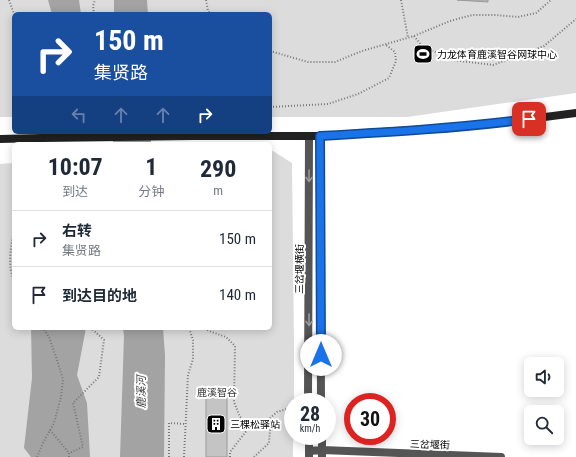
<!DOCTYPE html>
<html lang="zh">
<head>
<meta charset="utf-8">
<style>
  :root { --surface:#fff; --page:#f6f6f7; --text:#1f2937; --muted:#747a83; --line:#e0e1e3 }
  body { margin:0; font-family:"Roboto Condensed","Noto Sans SC",sans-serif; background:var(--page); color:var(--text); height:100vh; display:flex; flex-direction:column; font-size:15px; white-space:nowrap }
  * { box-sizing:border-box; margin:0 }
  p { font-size:13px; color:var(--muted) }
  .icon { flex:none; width:22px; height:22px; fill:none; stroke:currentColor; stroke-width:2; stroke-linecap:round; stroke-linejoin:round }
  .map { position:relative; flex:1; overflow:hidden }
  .panel { position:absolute; left:12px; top:142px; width:260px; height:188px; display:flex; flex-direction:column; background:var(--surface); border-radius:6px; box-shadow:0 2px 10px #0003 }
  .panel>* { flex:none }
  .guide { position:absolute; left:12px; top:12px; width:260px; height:122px; border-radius:6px; box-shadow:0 2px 10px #0003; background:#1a4fa0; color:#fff; overflow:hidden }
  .tools { position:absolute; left:524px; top:357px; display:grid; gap:8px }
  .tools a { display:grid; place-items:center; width:40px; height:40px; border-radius:6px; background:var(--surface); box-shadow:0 2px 10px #0003; font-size:20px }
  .speed { position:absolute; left:284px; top:393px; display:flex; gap:8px; font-size:20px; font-weight:700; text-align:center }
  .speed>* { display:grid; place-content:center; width:52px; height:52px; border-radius:50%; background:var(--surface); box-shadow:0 2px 10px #0003; line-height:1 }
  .speed small { font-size:10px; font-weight:400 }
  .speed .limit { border:6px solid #d22; background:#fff; color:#111 }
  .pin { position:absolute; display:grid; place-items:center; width:34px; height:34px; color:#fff; margin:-17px; border-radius:8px; box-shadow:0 2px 6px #0006 }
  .me { position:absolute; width:44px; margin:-22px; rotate:0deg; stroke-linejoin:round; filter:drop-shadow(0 0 3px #0008) }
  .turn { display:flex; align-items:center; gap:14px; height:84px; padding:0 16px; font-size:18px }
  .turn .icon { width:52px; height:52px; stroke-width:2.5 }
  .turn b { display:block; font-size:28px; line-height:34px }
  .lanes { display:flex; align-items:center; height:38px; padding:0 16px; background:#0003; justify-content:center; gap:20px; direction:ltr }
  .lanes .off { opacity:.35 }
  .eta { display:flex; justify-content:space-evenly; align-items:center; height:68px; text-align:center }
  .eta b { font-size:24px; font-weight:700; line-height:28px }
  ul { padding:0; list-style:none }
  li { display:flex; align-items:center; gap:12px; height:56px; padding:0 16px; border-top:1px solid var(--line) }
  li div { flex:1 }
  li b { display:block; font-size:15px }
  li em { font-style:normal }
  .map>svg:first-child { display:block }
</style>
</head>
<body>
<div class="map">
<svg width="576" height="457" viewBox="0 0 576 457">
  <rect width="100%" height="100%" fill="#fff"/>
  <!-- green -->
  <path fill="#dcdcdc" d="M0,0H576V93L407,117H270V14H14V117H0Z
    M270,151H273L292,163L294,342V402H293V457H0V164L14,163V328H270Z"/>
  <!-- water -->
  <path fill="#a3a3a3" d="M48,0H79L81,14H52Z
    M114,0H147L148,14H114Z
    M113,132H151V144H113Z
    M31,328H86L77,375L87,403L90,457H31L24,448L32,378Z
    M123,328H163L165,355L164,457H120L124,336Z"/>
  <!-- building -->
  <path fill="#c4c4c4" stroke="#999" d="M457,0H488V2Z
    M206,391H227V457H206Z"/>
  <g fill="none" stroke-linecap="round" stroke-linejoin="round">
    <!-- path -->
    <path stroke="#777" stroke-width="2" stroke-dasharray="1 2" stroke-linecap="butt" d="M9,0L14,14
      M206,0L208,11L211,14
      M401,0L408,38
      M94,14L93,6L95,0
      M414,36L422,46L453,60L493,65L544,46L576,19
      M270,51L308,62H335L362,51L414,36L450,21L472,15H496L518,17L536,13L551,0
      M270,107L328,104L358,94L389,78L396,61L395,52L386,45
      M14,231C11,246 7,266 14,280
      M205,328L209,331L226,337L235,346L234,402L240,417L251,425
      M50,430L69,453
      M37,457L43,443L54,423L61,397L63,379L56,357L49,337L43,328
      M69,457V453L83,447L73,403L99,377L104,340L91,328
      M169,457V423L185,424
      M184,457L188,375L193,359V340L189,328
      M230,457V452L251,425L264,423L277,412L287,409L293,405
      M254,457L269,443L271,418"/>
    <!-- street -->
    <path stroke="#555" stroke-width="8" d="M320,136L321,402
      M308,402L309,137
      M309,436V457
      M309,451L322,450L501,457
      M322,457V436"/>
    <!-- secondary -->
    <path stroke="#222" stroke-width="8" d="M192,136H320L429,129L499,123L576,113
      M0,139L41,138"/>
    <!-- secondary-bridge -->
    <path stroke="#222" stroke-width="8" d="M41,138L192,136"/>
  </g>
  <!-- one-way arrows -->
  <defs><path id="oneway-shaft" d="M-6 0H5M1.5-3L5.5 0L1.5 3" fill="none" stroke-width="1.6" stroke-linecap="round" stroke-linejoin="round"/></defs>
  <g stroke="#999">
    <use href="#oneway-shaft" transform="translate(309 176) rotate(90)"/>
    <use href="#oneway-shaft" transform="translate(309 320) rotate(90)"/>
  </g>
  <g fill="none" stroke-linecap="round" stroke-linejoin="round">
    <!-- route casing -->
    <g stroke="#114b97" stroke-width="10">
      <path id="route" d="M321,355L320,136C390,132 460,128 529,119"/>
    </g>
    <!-- route -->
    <use href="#route" stroke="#1a73e8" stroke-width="7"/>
  </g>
  <!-- icons -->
  <defs>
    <g id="stadium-square" transform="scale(1)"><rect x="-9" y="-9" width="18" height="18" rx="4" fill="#000" stroke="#fff"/><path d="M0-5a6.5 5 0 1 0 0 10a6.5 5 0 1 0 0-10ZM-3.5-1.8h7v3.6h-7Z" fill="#fff"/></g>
    <g id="building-square" transform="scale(1)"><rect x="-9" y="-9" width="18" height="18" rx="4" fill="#000" stroke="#fff"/><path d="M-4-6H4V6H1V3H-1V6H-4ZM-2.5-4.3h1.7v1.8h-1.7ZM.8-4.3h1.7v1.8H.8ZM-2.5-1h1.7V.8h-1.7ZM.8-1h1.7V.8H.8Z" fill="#fff"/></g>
  </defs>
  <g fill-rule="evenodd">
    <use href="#stadium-square" x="423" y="54"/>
    <use href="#building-square" x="216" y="424"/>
  </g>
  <g text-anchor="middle" stroke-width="4" stroke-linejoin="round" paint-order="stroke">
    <!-- poi labels -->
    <g font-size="10" fill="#000" stroke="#fff" text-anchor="start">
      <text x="437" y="58">力龙体育鹿溪智谷网球中心</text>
      <text x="230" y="428">三棵松驿站</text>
    </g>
    <!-- street labels -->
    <g font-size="10" fill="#000" stroke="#fff">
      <text transform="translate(299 269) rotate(-90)" y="4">三岔堰横街</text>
      <text transform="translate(430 444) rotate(2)" y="4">三岔堰街</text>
    </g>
    <!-- park labels -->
    <g font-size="10" fill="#333" stroke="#fff">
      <text x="217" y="396">鹿溪智谷</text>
    </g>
    <!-- water labels -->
    <g font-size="11" font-style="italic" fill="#444" stroke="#fff">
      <text transform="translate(141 392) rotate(-90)" y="4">鹿溪河</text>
    </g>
  </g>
</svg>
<div class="tools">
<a><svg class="icon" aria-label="sound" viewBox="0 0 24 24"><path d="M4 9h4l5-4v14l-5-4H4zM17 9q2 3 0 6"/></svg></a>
<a><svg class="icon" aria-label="search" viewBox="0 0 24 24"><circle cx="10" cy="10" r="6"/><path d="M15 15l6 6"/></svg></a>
</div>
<div class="speed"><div>28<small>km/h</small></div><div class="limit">30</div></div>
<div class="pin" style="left:529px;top:119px;background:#d93025"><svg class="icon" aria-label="arrive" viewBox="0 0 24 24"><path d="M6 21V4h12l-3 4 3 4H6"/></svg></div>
<svg class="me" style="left:321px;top:355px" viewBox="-20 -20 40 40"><circle r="19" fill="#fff"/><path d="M0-13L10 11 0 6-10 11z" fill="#1a73e8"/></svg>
<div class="guide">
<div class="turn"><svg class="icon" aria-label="right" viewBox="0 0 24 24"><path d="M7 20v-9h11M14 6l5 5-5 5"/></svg><div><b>150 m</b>集贤路</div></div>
<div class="lanes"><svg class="icon off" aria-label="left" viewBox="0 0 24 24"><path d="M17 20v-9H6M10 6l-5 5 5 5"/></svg><svg class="icon off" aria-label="ahead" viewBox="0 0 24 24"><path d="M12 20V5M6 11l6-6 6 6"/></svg><svg class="icon off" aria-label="ahead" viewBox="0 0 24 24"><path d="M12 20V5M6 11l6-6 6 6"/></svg><svg class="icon" aria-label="right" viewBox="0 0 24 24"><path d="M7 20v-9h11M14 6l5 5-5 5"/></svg></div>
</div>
<section class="panel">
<div class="eta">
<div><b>10:07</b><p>到达</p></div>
<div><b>1</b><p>分钟</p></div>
<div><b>290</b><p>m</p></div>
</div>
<ul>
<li><svg class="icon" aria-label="right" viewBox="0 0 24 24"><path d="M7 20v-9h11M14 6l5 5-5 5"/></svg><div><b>右转</b><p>集贤路</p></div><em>150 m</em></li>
<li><svg class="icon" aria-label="arrive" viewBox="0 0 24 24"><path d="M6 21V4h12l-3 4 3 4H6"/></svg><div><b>到达目的地</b></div><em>140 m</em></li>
</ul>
</section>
</div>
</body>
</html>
